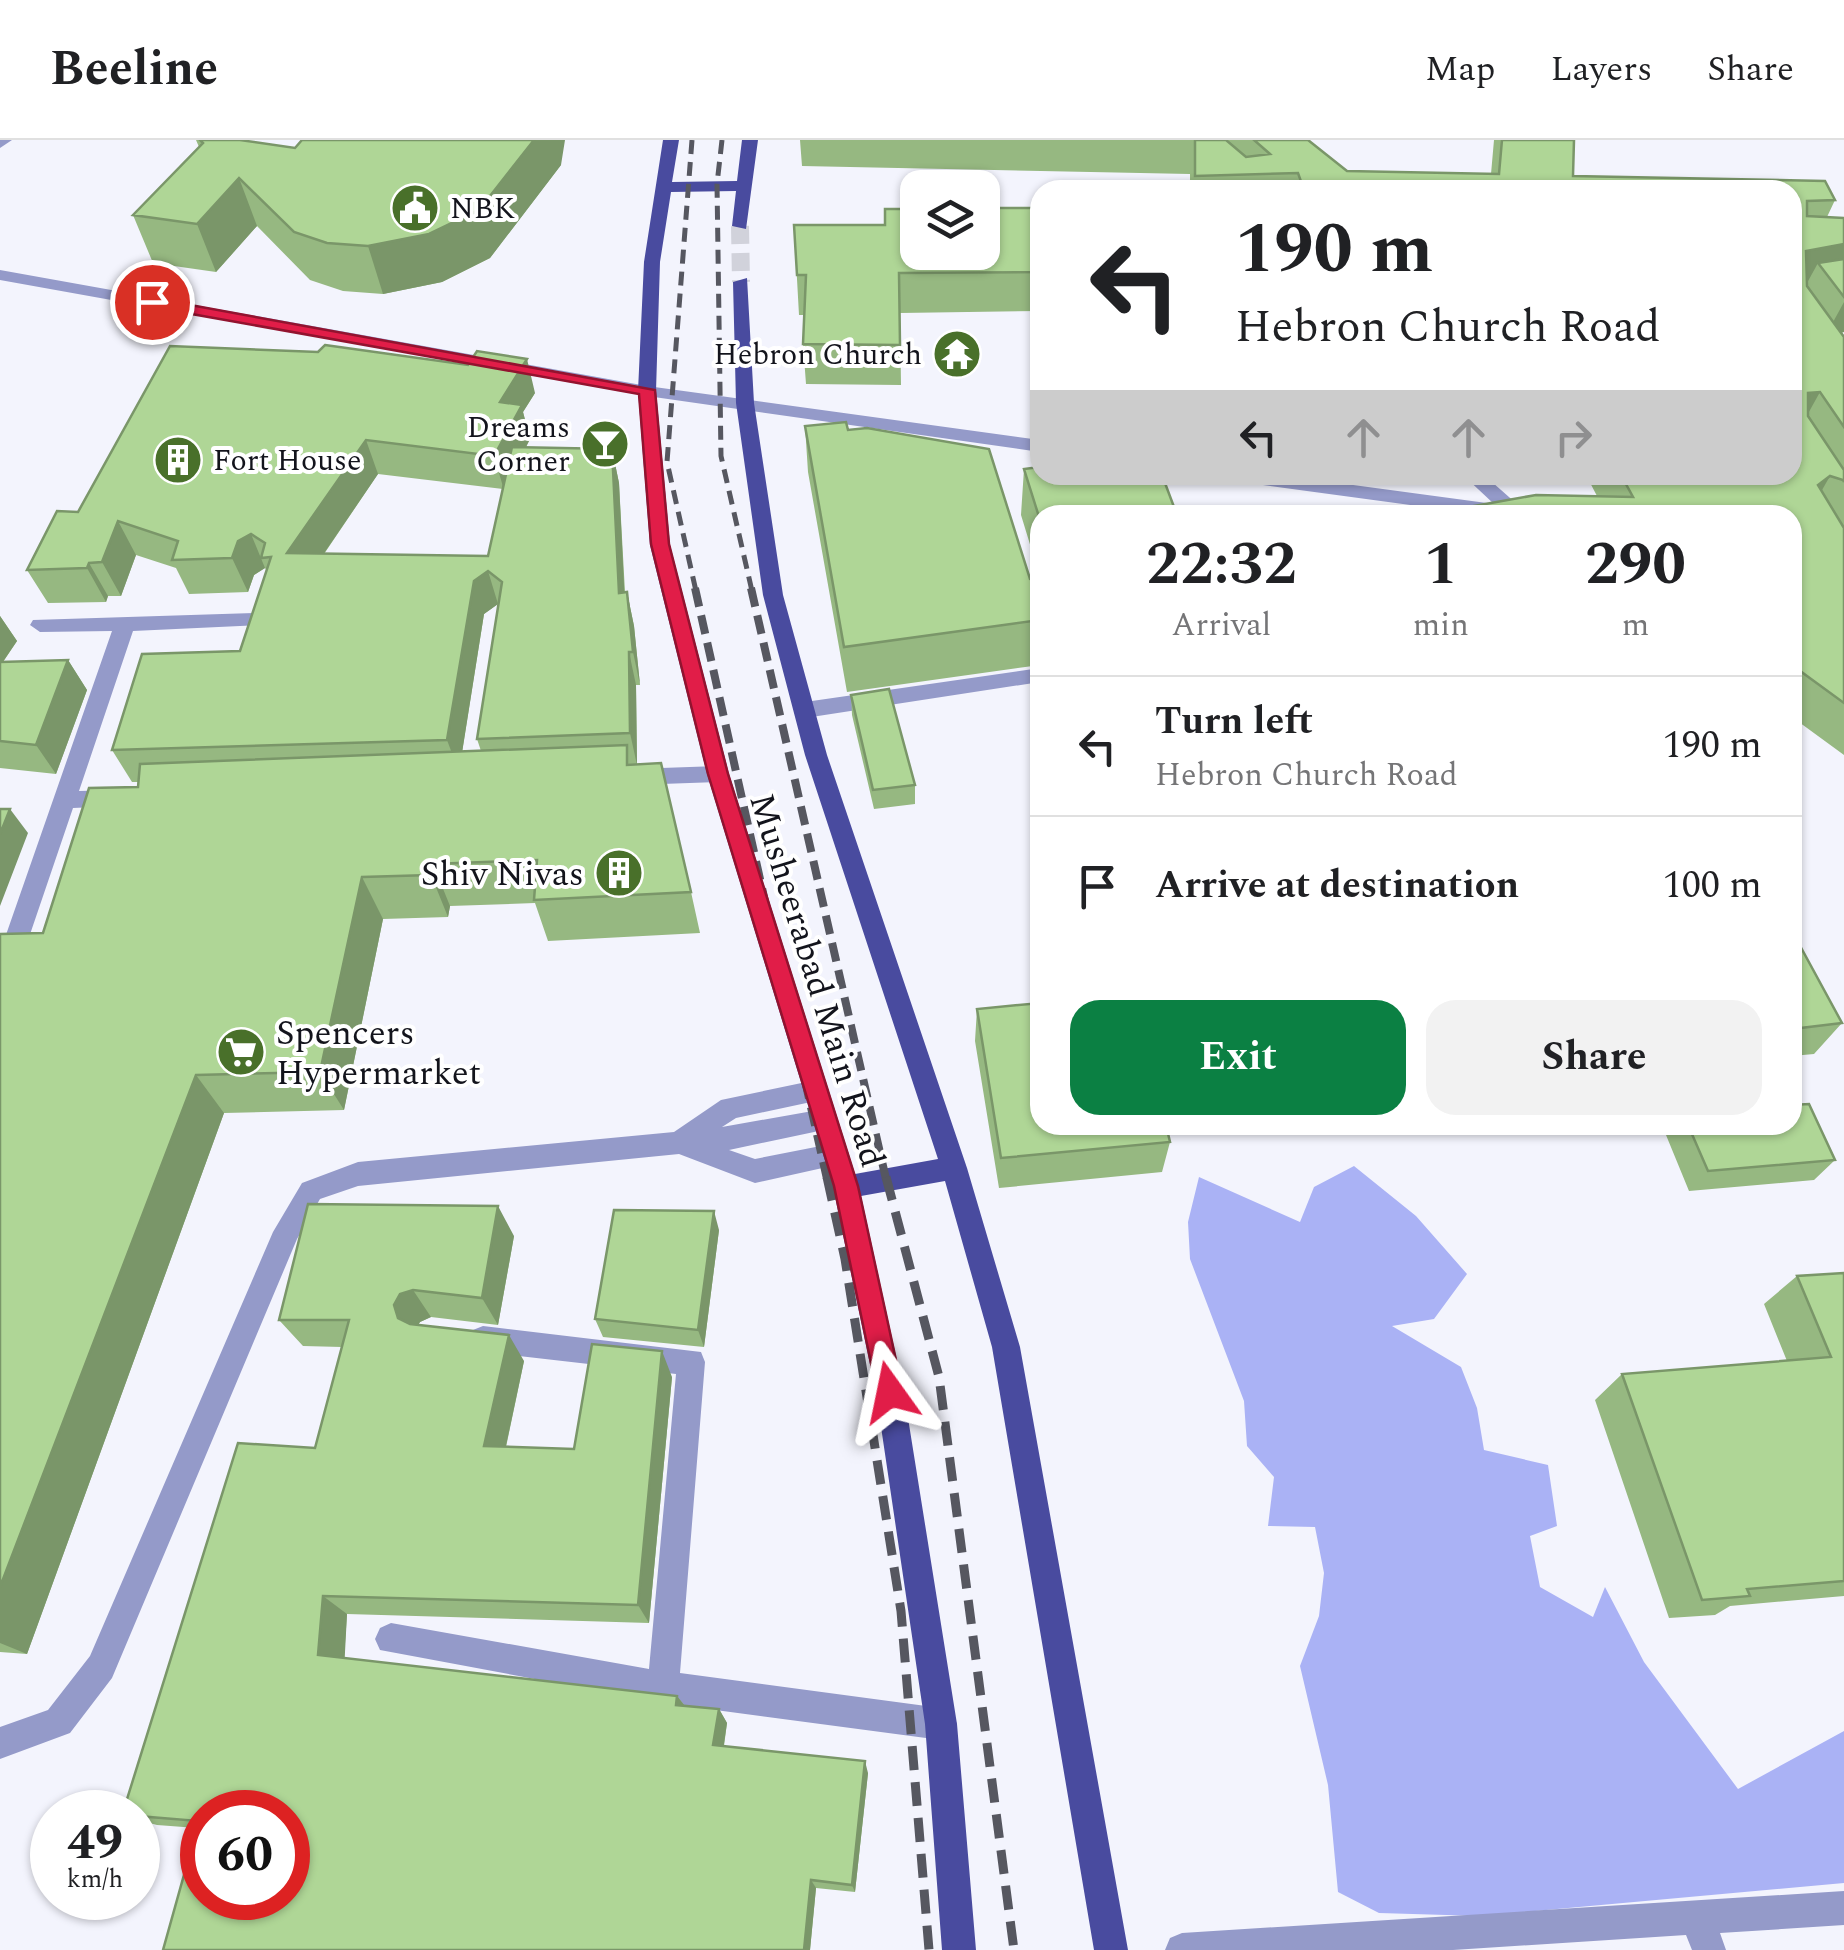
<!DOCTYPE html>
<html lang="en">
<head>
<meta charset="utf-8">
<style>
  :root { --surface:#fff; --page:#f2f2f2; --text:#202124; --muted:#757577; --line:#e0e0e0; --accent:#0b8043 }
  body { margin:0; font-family:Spectral,serif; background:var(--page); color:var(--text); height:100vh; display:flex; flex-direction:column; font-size:38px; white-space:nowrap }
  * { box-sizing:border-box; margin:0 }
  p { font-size:32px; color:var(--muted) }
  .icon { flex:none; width:55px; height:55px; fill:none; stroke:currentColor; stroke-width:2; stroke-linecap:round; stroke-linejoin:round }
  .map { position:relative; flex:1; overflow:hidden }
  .panel { position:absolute; left:1030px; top:365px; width:772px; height:630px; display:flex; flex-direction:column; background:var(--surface); border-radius:30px; box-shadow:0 2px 8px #0004 }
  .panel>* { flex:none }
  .banner { position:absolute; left:1030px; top:40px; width:772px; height:305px; border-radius:30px; box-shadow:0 2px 8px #0004; background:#fff; color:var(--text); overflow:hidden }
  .tools { position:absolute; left:900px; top:30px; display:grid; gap:20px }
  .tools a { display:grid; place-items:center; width:100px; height:100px; border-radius:20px; background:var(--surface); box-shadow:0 2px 8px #0004; font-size:50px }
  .speed { position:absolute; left:30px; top:1650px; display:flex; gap:20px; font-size:50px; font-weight:700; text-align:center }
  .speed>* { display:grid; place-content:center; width:130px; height:130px; border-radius:50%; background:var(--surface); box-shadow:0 2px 8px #0004; line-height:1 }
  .speed small { font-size:25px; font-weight:400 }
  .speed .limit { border:15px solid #d22; background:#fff; color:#111 }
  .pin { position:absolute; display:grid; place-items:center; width:85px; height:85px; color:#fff; margin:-42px; border:5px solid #fff; border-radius:50%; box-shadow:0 2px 10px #0007 }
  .me { position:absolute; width:110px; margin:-55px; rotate:348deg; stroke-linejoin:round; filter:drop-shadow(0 0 8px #0008) }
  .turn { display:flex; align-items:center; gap:35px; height:210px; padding:0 40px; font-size:45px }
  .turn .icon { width:130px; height:130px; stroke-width:2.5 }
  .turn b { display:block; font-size:70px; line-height:85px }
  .lanes { display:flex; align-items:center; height:95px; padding:0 40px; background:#0003; justify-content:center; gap:50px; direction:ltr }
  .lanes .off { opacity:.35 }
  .eta { display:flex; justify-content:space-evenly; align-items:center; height:170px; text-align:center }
  .eta b { font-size:60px; font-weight:700; line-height:70px }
  .button { display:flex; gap:20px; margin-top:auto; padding:20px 40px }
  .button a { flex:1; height:115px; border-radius:30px; background:var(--accent); color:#fff; font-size:40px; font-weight:700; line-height:115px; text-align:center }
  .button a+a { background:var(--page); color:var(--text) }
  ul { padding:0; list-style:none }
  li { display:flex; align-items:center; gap:30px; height:140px; padding:0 40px; border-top:2px solid var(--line) }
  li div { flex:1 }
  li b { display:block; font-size:38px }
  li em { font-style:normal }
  header { display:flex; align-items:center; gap:60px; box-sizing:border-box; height:140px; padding:0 50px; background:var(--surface); border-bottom:2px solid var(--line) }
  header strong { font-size:48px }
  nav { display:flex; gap:55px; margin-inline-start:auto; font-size:35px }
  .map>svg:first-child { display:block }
</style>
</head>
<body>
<header>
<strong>Beeline</strong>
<nav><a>Map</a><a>Layers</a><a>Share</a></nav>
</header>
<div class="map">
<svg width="1844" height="1810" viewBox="0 0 1844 1810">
  <rect width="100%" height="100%" fill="#f3f4fd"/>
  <!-- forest -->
  <path fill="#aab2f5" d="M1354,1026L1416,1076L1467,1134L1434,1179L1392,1186L1461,1227L1477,1268L1484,1310L1548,1325L1557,1386L1530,1396L1540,1447L1593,1477L1605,1447L1644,1522L1738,1649L1844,1591V1743L1480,1776L1379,1773L1338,1752L1328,1645L1300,1526L1319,1476L1324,1433L1315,1387L1268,1386L1274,1337L1247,1306L1244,1261L1190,1119L1188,1082L1199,1037L1300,1082L1314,1047Z"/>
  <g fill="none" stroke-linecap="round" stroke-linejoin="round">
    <!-- major-tunnel -->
    <path stroke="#d1d2db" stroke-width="18" stroke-dasharray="18 9" stroke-linecap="butt" d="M740,86L741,142"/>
    <!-- minor -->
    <path fill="#949ac9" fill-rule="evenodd" d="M0,0H12L0,8Z
      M0,130L647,246L1040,300V312L647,256L0,140Z
      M1225,335H1279L1494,364L1463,335H1484L1526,372L1484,375L1234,341Z
      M254,473L264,480L261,485L133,491L79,651L119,650L130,658L119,666L73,668L24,812L20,819H4L0,812L112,491L40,492L30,485L33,480Z
      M1040,528V542L805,578L794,570L805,562Z
      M718,626L729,634L718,642L633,645L622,637L633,629Z
      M816,940L825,943L829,951L825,959L736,978L722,987L824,969L833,972L837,980L833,988L729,1010L755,1019L836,1003L845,1006L849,1014L845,1022L836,1025L755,1043L679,1014L358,1046L320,1059L297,1099L112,1538L70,1593L0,1619V1587L48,1570L90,1516L273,1092L302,1043L358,1022L674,992L721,960Z
      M483,1186L701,1212L705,1222L680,1533L941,1568L952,1573L957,1584L952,1595L941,1600L663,1563L380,1510L375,1499L380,1488L391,1483L649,1529L676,1234L483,1212L473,1208L469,1199L473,1190Z
      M1844,1751V1785L1720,1793L1726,1810H1692L1686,1795L1453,1810H1165L1170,1798L1182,1793Z"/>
    <!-- major -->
    <path fill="#494b9f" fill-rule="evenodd" d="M663,0H679L672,42L737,41L742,0H758L746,89L732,86L736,51L671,52L660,122L656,251L670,405L729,634L855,1034L938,1019L805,615L763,455L736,263L733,142L747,138L754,263L783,455L827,615L967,1028L1020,1207L1128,1810H1094L992,1207L945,1041L861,1056L904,1253L957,1584L976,1810H942L925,1584L876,1253L833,1047L707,634L650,405L638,251L644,122Z"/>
    <!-- rail-far2 -->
    <path stroke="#565760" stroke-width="5" stroke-dasharray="14 8" stroke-linecap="butt" d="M692,0L667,322L696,451
      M722,0L717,44L721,316L752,451"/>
    <!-- rail-far1 -->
    <path stroke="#565760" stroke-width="8" stroke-dasharray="19 9" stroke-linecap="butt" d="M695,448L827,1039
      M751,448L886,1039"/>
    <!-- rail -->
    <path stroke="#565760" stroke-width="9" stroke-dasharray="24 12" stroke-linecap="butt" d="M827,1037L845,1119L901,1471L929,1810
      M886,1037L939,1237L1014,1810"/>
  </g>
  <!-- wall -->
  <path fill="#96b881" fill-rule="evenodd" d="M196,0H240L295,8L561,25L490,118L442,142L383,154L343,151L310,140L257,86L216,132L153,123L133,75L199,7Z
    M800,0H1308L1347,31L1491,34L1494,0H1574L1573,36L1825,41L1835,60L1827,77L1844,78V192L1841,193L1844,197V615L1792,577V375H1460L1463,368L1536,355L1597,356L1586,335H1792V50H1190V34L802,26Z
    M1040,68V171L900,173L901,245L806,244L803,204L804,175H799L794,85H885Z
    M535,253L523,272L530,299L526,307L612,309L619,343L625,452H627L634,486L640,545H636L637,624L691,752L700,793L548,801L535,763L450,766L448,777L383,779L344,970L224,973L27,1514L0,1512V794L43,793L138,647L139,642H132L112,610L240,511L267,431L265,428L254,435L248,452L189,454L176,428L136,415L121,456H108L106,462L48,463L27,430L78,372ZM378,334L503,349L488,416L324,414ZM498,464L477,599L481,611L462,612L484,474Z
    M805,286L1040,445V525L847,552L808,332Z
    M1024,329L1040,375V437L1021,375Z
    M0,476L17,501L3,522L68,520L87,550L56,634L0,628Z
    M851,555L915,645V664L874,669L852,575Z
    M1792,791L1842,883L1814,914L1792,916Z
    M977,869L1170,1002L1162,1032L999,1048L975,901Z
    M1674,985H1792L1835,1020L1814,1040L1689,1051L1666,995Z
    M719,1090L704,1207L603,1197L595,1179Z
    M514,1096L498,1185L431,1177L420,1182L418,1185L524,1221L506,1307L574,1309L672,1237L649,1483L347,1474L344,1518L677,1556L685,1566L719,1569L727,1583L724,1606L868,1633L855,1752L816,1748L810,1810H163L197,1688L157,1685L138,1680V1672L315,1308L342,1207L303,1206L279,1180Z
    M1844,1133V1456L1730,1466L1715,1475L1669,1478L1595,1260L1622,1234L1787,1221L1764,1164L1797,1136Z"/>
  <!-- shaded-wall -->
  <path fill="#7a9669" d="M534,0H565L561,25L490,118L442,142L383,154L368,106Z
    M239,38L257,86L216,132L197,84Z
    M1844,104V137L1818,123L1807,143L1806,111Z
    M1844,162V192L1826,195Z
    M527,219L535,253L523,272L530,299L504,350L494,316L500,262Z
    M1820,252L1800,288L1808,253Z
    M366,300L378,334L301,447L287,413Z
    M612,309L619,343L626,486L619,453Z
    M1830,336L1809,373L1818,345Z
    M118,381L136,415L121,456L102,422Z
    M251,394L265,428L254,435L248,452L232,418L238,401Z
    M89,423L108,456L106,462L87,428Z
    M488,431L498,464L484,474L459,632L447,600L474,441Z
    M627,452L634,486L640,545L633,512Z
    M0,476L17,501L0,526Z
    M629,512L636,545L637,625L630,593Z
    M68,520L87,550L56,634L36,605Z
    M10,669L28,693L0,766V694Z
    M433,724L450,766L448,777L431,735Z
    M362,737L383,779L344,970L320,932Z
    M196,935L224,973L27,1514L0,1503V1447Z
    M498,1066L514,1096L498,1185L482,1158Z
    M714,1071L719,1090L704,1207L698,1190Z
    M413,1150L431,1177L420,1182L414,1192L398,1178L394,1165L400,1154Z
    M509,1195L524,1221L501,1329L484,1306Z
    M662,1211L672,1237L649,1483L638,1465Z
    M323,1456L347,1474L344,1531L318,1515Z
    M677,1556L688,1570L676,1565Z
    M719,1569L727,1583L722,1617L713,1605Z
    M865,1621L868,1633L855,1752L852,1745Z
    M811,1740L816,1748L810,1810H804Z"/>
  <!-- building -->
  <path fill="#afd696" stroke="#7a9669" stroke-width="2.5" fill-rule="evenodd" d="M200,0H240L295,8L302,0H534L479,70L429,94L368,106L327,103L294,92L239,38L197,84L133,75L203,3Z
    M1195,0H1226L1246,17L1270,14L1254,0H1308L1347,31L1499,34L1502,0H1574L1573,36L1825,41L1835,60L1807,61V76L1844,78V104L1806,111L1807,146L1844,197V287L1820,252L1808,253V276L1844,330V342L1843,340L1830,336L1818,345L1844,388V563L1792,525V375H1467L1463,368L1536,355L1633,357L1621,335H1725L1727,340L1754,342V335H1792V50H1304L1298,33L1195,36Z
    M982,68H1040V132L899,133L900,205L803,204L806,135H797L794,85H885V69H918V112H982Z
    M1844,119V157L1818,123Z
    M325,205L468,225L477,211L527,219L500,262L522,265L494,316L366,300L287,413L488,416L512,307L612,309L619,453L627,452L633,512H629L630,593L477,599L502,442L488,431L474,441L447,600L112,610L142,514L240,511L271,417L261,418L265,403L251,394L238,401L232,418L172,420L178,401L118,381L102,422L89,423L87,428L27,430L57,371L78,372L170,206L318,212Z
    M846,282L848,290L867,288L989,309L1030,439L1040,445V480L844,507L805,286Z
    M1040,327V335H1162L1177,375H1040V380L1024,329Z
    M1375,370L1378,375H1339Z
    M68,520L36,605L0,601V522Z
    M889,549L915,645L873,650L851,555Z
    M627,605V625L661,623L691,752L534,760L537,720L433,724L431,735L362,737L320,932L196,935L0,1447V794L43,793L89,648L138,647L140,624Z
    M0,669H10L0,694Z
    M1792,791L1842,883L1792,889Z
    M1040,863V985H1166L1170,1002L1001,1018L977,869Z
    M1809,964L1835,1020L1708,1031L1688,985H1792V965Z
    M308,1064L498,1066L482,1158L413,1150L400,1154L394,1165L398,1178L410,1184L509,1195L484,1306L574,1309L592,1204L662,1211L638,1465L323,1456L318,1515L677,1556L676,1565L719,1569L713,1605L865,1621L852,1745L811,1740L804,1810H163L199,1681L138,1676V1672H123L238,1303L315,1308L349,1180H279ZM202,1672H288V1758H202Z
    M614,1070L714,1071L698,1190L595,1179Z
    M1844,1133V1441L1747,1449L1750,1456L1702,1460L1622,1234L1831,1217L1797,1136Z"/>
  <!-- route -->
  <path fill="#e11d48" stroke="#92132f" stroke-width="2.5" d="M152,158L655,250L669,404L728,634L858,1046L903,1252L899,1261L890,1265L881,1261L877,1252L834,1046L708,634L651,404L639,254L147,166L144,162Z"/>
  <!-- icons -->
  <defs>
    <g id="civic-disc" transform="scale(2.5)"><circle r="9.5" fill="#49702a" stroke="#fff"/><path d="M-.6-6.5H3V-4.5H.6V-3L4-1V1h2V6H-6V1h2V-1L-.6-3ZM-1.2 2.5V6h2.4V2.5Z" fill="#fff"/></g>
    <g id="temple-disc" transform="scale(2.5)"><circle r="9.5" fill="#49702a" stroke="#fff"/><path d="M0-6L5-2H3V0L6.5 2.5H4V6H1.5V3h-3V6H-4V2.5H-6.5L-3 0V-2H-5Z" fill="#fff"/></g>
    <g id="bar-disc" transform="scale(2.5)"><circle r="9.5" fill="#49702a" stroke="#fff"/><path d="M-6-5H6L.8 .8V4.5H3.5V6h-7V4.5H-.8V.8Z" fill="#fff"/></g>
    <g id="building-disc" transform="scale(2.5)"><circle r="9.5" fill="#49702a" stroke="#fff"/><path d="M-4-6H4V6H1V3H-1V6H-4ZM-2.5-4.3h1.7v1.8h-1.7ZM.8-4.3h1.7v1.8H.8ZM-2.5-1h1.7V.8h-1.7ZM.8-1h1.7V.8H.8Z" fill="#fff"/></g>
    <g id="supermarket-disc" transform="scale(2.5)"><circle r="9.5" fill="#49702a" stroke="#fff"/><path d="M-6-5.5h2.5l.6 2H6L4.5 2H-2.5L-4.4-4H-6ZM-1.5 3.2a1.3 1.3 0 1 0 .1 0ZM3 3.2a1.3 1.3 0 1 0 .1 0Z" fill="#fff"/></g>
  </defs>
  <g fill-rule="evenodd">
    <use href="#civic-disc" x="415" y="68"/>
    <use href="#temple-disc" x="957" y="214"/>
    <use href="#bar-disc" x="605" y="304"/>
    <use href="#building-disc" x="178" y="320"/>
    <use href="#building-disc" x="619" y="733"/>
    <use href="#supermarket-disc" x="241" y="912"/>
  </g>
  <g text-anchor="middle" stroke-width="8" stroke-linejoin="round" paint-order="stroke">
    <!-- far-poi labels -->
    <g font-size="30" fill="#13141c" stroke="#fff" text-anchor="start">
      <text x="450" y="78">NBK</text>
      <text x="922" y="224" text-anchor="end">Hebron Church</text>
      <text x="570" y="297" text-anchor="end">Dreams<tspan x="570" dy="34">Corner</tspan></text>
      <text x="213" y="330">Fort House</text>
    </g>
    <!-- poi labels -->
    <g font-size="35" fill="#13141c" stroke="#fff" text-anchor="end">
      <text x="584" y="745">Shiv Nivas</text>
      <text x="276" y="904" text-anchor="start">Spencers<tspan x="276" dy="40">Hypermarket</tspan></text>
    </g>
    <!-- street labels -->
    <g font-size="35" fill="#13141c" stroke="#fff">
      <text transform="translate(818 840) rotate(73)" y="12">Musheerabad Main Road</text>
    </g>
  </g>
</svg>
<div class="tools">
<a><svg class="icon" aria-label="layers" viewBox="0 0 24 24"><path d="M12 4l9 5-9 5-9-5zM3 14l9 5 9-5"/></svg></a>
</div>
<div class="speed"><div>49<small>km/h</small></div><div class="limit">60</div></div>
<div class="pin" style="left:152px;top:162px;background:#d93025"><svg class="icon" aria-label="arrive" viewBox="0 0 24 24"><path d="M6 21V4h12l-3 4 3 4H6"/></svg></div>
<svg class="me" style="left:890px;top:1252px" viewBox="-20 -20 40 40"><path d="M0-17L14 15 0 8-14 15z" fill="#e11d48" stroke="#fff" stroke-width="4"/></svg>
<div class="banner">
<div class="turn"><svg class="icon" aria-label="left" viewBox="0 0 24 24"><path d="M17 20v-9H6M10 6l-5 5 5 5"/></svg><div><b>190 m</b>Hebron Church Road</div></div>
<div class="lanes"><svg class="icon" aria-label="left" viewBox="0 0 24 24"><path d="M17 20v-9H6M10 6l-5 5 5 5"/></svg><svg class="icon off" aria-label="ahead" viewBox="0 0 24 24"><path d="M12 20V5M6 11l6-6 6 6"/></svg><svg class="icon off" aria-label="ahead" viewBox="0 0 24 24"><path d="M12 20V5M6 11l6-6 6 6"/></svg><svg class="icon off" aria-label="right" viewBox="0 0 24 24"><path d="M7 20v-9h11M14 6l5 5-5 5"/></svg></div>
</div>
<section class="panel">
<div class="eta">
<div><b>22:32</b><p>Arrival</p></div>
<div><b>1</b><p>min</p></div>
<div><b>290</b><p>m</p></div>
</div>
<ul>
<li><svg class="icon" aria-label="left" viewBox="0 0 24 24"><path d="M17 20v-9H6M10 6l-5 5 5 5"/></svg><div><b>Turn left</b><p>Hebron Church Road</p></div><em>190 m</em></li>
<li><svg class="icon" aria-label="arrive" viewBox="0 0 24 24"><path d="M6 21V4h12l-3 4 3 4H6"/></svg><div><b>Arrive at destination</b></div><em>100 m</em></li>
</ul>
<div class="button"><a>Exit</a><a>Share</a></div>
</section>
</div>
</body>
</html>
